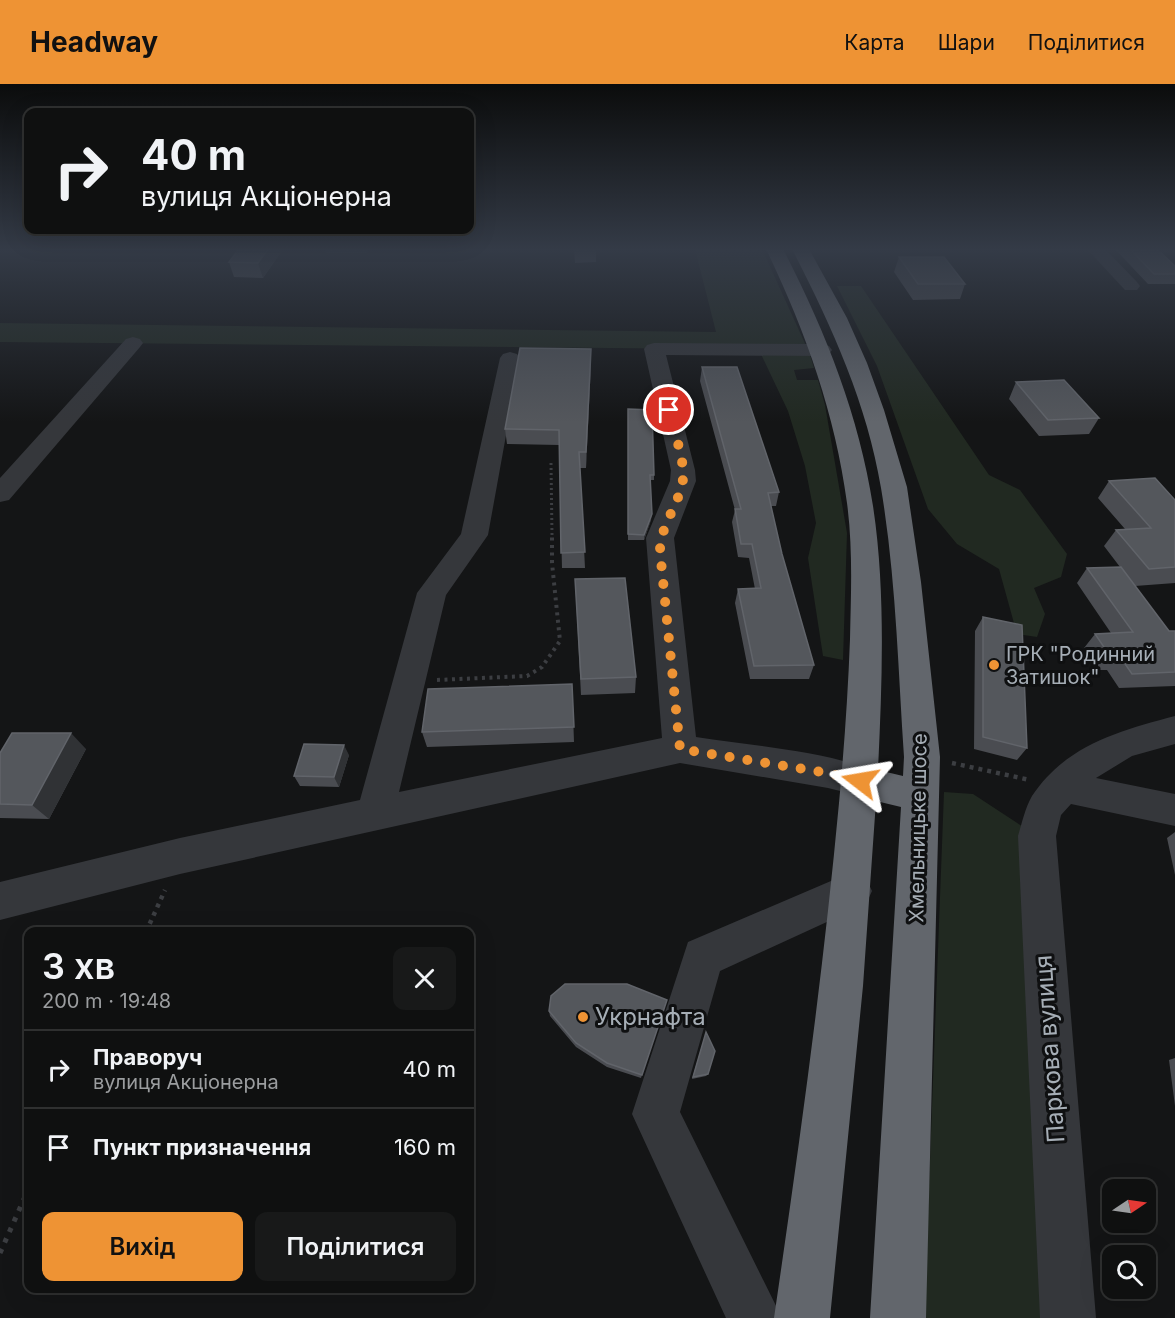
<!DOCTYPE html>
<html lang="uk">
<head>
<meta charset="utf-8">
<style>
  :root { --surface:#0f1010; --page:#181919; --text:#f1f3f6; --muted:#9b9d9f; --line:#2f3030; --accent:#ee9334 }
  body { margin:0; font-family:Inter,sans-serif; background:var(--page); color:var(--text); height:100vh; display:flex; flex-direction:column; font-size:22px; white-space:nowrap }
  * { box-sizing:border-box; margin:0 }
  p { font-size:20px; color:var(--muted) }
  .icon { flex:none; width:33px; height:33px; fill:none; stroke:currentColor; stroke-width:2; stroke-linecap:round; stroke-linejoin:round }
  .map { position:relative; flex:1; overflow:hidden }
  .drawer { position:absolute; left:24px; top:843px; width:450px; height:366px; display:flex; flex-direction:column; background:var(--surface); border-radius:12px; box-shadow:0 6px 24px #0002,0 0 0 2px var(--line) }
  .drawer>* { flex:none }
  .hud { position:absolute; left:24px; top:24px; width:450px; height:126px; border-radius:12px; box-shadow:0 6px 24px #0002,0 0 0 2px var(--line); background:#0f1010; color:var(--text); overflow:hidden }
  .needle { width:39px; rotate:77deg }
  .buttons { position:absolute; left:1102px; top:1095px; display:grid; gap:12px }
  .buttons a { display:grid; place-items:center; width:54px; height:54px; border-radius:12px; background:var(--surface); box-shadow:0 6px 24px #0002,0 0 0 2px var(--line); font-size:30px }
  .pin { position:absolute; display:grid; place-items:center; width:51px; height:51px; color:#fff; margin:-26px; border:3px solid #fff; border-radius:50%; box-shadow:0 2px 6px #0007 }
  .me { position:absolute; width:66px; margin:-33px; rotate:284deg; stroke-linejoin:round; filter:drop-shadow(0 0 4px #0008) }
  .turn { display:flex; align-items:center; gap:21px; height:126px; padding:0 18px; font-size:27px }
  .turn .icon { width:78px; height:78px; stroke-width:2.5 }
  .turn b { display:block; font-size:42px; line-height:51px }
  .round { display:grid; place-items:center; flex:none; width:63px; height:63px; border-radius:12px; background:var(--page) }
  .head { display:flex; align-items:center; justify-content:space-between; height:102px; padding:0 18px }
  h1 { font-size:36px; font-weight:600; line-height:45px }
  .button { display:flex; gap:12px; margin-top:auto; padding:12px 18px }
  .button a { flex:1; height:69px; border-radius:12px; background:var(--accent); color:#111; font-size:24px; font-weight:600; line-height:69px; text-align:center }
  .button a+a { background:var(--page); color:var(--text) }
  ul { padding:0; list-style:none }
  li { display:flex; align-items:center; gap:18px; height:78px; padding:0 18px; border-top:2px solid var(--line) }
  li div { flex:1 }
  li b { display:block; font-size:22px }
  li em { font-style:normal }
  header { display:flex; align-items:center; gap:36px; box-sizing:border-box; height:84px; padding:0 30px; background:var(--accent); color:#111 }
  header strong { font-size:28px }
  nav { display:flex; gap:33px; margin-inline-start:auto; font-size:21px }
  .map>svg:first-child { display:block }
</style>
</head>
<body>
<header>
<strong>Headway</strong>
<nav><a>Карта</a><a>Шари</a><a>Поділитися</a></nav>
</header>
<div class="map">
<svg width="1175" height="1234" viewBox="0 0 1175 1234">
  <rect width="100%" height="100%" fill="#141516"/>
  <!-- green -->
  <path fill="#212921" d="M695,165H762L808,266L0,258V239L716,248Z
    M837,202H861L989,391L1020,406L1067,470L1061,493L1034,504L1045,530L1037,553L1017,550L999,485L957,460L928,425L877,282Z
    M760,268H809L814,284L794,286L797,296H818L825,321L847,449L843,576L823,572L808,474L816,439L805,382L788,327Z
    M944,708L973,710L1037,752L1068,1234H924Z"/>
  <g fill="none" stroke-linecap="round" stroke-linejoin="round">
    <!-- path-far3 -->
    <path stroke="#3c3e42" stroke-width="3" stroke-dasharray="2 3" stroke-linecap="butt" d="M551,379L552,451"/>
    <!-- path-far2 -->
    <path stroke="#3c3e42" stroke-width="4" stroke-dasharray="3 4.5" stroke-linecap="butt" d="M437,596L527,592L542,583L560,557L552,479V450"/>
    <!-- path-far1 -->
    <path stroke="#3c3e42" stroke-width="4.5" stroke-dasharray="4 5" stroke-linecap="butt" d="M952,679L1030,696
      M146,848L165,806"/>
    <!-- path -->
    <path stroke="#3c3e42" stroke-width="5" stroke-dasharray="4.5 7" stroke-linecap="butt" d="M0,1169L28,1106"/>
    <!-- minor -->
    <path fill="#35373b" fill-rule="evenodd" d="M1087,165H1105L1137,198L1140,202L1137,206H1125Z
      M133,253L140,255L143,259L140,263L9,416L0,418V394L126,255Z
      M654,259L822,260L829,262L832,266L829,270L822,272L666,271L695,386L696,397L674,454L696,653C754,662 817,666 873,686L878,697L873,708L860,712L828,704L680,679L180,790L0,836V798L180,754L360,716L417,509L461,450L500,274L503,270L510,268L517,270L520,274L488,451L446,511L399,708L662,654L646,454L670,397L671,386L644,265L647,261Z
      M1175,632V660L1132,672L1096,694L1175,710V742L1071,720L1061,731L1056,752L1096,1234H1040L1018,752C1022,739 1025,724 1032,712C1066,661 1119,647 1175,632Z
      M852,788L866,794L872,807L866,820L720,887L680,1028L782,1234H726L632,1030L688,858Z"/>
    <!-- highway -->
    <path fill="#62666c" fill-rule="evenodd" d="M766,165H783C825,246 859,331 873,422C886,507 882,601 878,686L903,692L904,673C898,584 896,493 881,404C867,319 831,241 792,165H809L847,234L867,279L884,326L907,403L921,498L940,673L926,1234H870L901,723L876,717L863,902L830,1234H774C799,1063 823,891 839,719C844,665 848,610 850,555C851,510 853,464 847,419C835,329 805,246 766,165Z"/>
  </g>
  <!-- wall -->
  <path fill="#4a4c51" d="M239,165H283L263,194L234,193L229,178Z
    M325,165H369L367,169H326Z
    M574,165H607V166H596V178L575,179Z
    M1115,165H1157L1175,182V200H1148Z
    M899,173L965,200L960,215L913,216L894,188Z
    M591,280L586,384H580L585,484H562L559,361L507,360L505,345Z
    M702,283L779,408L776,422H771L782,470L814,581L809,595H750L735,519L738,505H755L749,474L738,473L732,438L735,426L700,297Z
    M1016,298L1099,334L1089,350L1039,352L1009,315Z
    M628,325L654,391V396H651V436L644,456H628Z
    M1109,397L1175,416V499L1135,502L1169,547H1175V602L1119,604L1107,586H1098L1084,564L1095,550L1111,549L1077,499L1087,484L1120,483L1104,462L1116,446L1125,445L1098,414Z
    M575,495L636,593L635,609L581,611Z
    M983,533L1027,664L1017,676L974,665L975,547Z
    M572,600L574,658L427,663L422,648Z
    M86,665L49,735L0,734V669Z
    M349,671L339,703L300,702L294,692Z
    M1175,748V791L1167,754Z
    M667,916L641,994L607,983L576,963L550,932L549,927Z
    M706,948L708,990L706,992L692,995Z
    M1175,974V1022L1169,976Z"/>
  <!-- shaded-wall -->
  <path fill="#303235" d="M268,165H283L263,194L258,179Z
    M591,265V280L586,384V368Z
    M652,430L651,436L644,456V451Z
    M71,649L86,665L49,735L32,721Z
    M344,661L349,671L339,703L334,693Z"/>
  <!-- building -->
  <path fill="#54575c" stroke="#61646a" stroke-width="1.5" d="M239,165H268L258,179L229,178Z
    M1130,165H1157L1175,182V190H1154Z
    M899,173H944L965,200H918Z
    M520,264L591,265L586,368H579L585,468L561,469L559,346L505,345Z
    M702,283H737L779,408L768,409L782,470L814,581L754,582L738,505L761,504L752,460H741L735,425H741Z
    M1064,296L1099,334L1048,336L1016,298Z
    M628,325L652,326L654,391H650L652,430L644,451L628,450Z
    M1155,394L1175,416V483L1149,485L1116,446L1151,444L1109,397Z
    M1121,483L1169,547H1175V588L1132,590L1119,571L1110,572L1095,550L1133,548L1087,484Z
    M625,494L636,593L581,595L575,495Z
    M983,533L1022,541L1027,664L983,653Z
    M572,600L574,643L422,648L428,605Z
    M12,649H71L32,721L0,720V669Z
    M304,660L344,661L334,693L294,692Z
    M565,900H627L667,916L642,991L607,979L576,959L549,927L551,912Z
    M706,948L715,967L708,990L693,993Z"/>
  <!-- sky -->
  <linearGradient id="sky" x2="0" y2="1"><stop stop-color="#0b0c0c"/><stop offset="0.49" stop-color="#343b47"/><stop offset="1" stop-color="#343b47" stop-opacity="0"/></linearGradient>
  <rect width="1175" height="338" fill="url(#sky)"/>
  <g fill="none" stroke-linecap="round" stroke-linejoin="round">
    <!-- route -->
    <path stroke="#ee9334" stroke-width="10" stroke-dasharray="0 18" d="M669,326C673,345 685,376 683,395C680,420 660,441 660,467L680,665L828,689L860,697"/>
  </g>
  <!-- markers -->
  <g fill="#ee9334" stroke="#0f1011" stroke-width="2">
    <circle cx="994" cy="581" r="6"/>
    <circle cx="583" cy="933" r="6"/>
  </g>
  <g text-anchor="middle" stroke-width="6" stroke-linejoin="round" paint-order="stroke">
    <!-- poi labels -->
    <g font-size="20" fill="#a6aeb6" stroke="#0f1011" text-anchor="start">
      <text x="1006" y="577">ГРК "Родинний<tspan x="1006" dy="23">Затишок"</tspan></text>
    </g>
    <!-- street labels -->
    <g font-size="20" fill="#a6aeb6" stroke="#0f1011">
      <text transform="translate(918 744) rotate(-89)" y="7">Хмельницьке шосе</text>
    </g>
    <!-- near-poi labels -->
    <g font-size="24" fill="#a6aeb6" stroke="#0f1011" text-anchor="start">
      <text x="595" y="941">Укрнафта</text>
    </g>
    <!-- near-street labels -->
    <g font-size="24" fill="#a6aeb6" stroke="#0f1011">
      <text transform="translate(1050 965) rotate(-94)" y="8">Паркова вулиця</text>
    </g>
  </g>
</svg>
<div class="buttons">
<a><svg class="needle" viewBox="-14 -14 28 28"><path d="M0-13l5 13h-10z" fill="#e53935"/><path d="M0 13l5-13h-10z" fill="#9b9d9f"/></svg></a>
<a><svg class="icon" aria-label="search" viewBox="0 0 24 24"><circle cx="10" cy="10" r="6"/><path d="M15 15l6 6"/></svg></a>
</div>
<div class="pin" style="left:669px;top:326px;background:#d93025"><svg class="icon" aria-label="arrive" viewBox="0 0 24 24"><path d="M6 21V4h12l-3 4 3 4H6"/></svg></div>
<svg class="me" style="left:860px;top:697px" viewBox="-20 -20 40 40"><path d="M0-17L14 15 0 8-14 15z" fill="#ee9334" stroke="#fff" stroke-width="4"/></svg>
<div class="hud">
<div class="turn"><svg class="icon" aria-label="right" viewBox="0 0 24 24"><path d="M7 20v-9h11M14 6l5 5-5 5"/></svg><div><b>40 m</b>вулиця Акціонерна</div></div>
</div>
<section class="drawer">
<div class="head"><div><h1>3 хв</h1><p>200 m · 19:48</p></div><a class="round"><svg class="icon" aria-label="close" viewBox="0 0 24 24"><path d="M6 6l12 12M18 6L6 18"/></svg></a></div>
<ul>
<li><svg class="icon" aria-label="right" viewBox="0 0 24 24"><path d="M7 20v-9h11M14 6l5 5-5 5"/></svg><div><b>Праворуч</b><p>вулиця Акціонерна</p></div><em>40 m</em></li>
<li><svg class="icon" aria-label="arrive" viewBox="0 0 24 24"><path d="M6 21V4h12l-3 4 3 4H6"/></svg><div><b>Пункт призначення</b></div><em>160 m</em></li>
</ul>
<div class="button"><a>Вихід</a><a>Поділитися</a></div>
</section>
</div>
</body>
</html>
